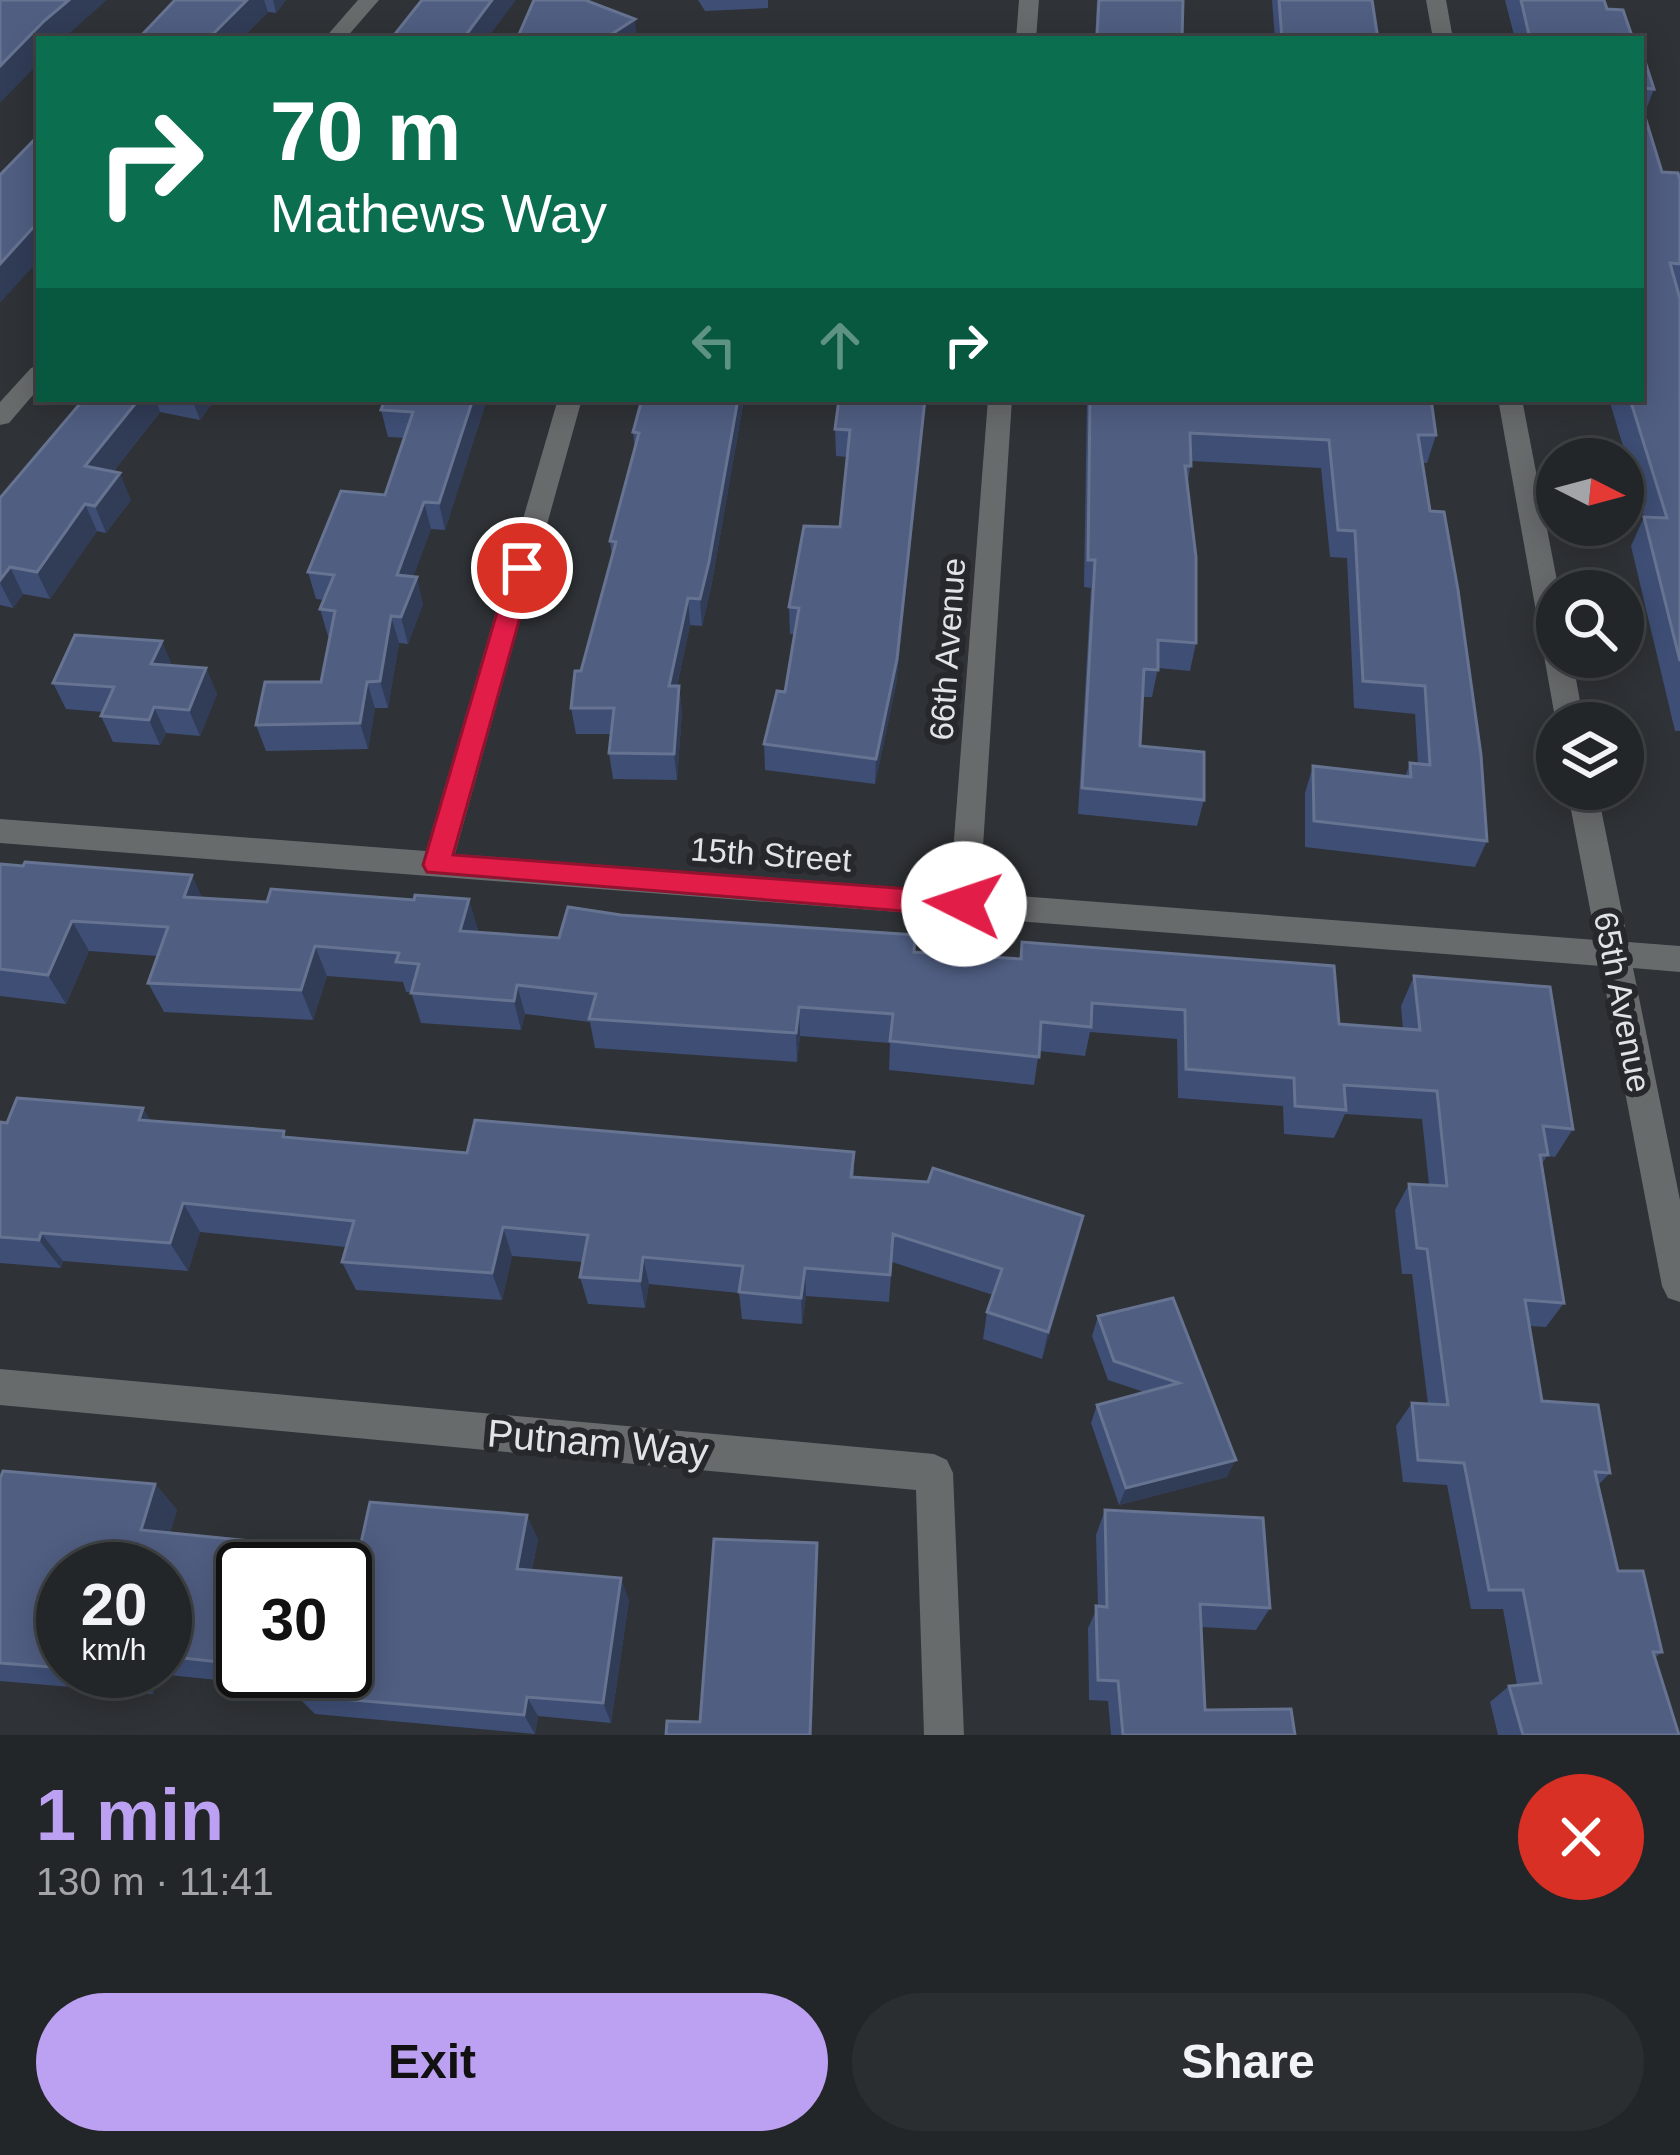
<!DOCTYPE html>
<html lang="en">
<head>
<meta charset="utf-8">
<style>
  :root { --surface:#232628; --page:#2b2e30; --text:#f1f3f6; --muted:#a3a5a8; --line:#404345; --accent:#bca0f2 }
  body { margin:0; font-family:Helvetica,sans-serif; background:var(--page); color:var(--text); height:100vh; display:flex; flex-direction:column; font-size:45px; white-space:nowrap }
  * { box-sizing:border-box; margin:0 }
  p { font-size:39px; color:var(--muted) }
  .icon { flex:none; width:66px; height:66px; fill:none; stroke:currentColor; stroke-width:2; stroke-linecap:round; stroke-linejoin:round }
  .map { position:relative; height:1735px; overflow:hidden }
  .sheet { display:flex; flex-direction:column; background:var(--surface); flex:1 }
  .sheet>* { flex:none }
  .guide { position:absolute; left:36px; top:36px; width:1608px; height:366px; border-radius:0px; box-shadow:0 6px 30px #0003,0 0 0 3px var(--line); background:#0b6e4f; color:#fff; overflow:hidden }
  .needle { width:78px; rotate:96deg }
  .controls { position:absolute; left:1536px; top:438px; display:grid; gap:24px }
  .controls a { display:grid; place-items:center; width:108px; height:108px; border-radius:50%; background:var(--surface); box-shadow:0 6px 30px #0003,0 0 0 3px var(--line); font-size:60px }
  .speed { position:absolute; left:36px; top:1542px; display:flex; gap:24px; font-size:60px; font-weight:700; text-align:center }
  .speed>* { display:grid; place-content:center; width:156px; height:156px; border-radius:50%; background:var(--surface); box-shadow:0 6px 30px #0003,0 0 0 3px var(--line); line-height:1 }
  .speed small { font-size:30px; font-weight:400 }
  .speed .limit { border:6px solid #111; border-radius:18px; background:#fff; color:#111 }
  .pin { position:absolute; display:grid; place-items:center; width:102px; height:102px; color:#fff; margin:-51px; border:6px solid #fff; border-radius:50%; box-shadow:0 3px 12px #0007 }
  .me { position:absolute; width:132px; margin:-66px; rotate:274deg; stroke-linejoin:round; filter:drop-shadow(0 0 9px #0008) }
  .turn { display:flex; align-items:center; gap:42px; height:252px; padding:0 36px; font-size:54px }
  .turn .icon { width:156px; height:156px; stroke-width:2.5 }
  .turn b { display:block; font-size:84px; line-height:102px }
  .lanes { display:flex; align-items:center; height:114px; padding:0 36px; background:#0003; justify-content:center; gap:60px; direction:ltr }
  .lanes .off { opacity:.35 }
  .round { display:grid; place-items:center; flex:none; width:126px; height:126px; border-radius:63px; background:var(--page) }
  .head { display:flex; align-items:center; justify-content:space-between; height:204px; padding:0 36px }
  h1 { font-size:72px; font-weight:800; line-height:90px; color:var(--accent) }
  .action { display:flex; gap:24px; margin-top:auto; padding:24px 36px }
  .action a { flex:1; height:138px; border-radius:72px; background:var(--accent); color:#111; font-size:48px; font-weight:800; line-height:138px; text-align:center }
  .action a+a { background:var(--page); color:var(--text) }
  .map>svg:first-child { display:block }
</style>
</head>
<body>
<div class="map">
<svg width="1680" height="1735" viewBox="0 0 1680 1735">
  <rect width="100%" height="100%" fill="#2f3236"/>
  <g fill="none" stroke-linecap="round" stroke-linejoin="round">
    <!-- minor -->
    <path fill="#686b6c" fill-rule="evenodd" d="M358,0H379L345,39H324Z
      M1019,0H1039L1036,39H1016Z
      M1426,0H1446L1453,39H1433Z
      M829,33H873L883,39H819Z
      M39,365V388L9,423L0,425V402L31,368Z
      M558,399H582L455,854L950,891L988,399H1012L980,893L1596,940L1567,789H1597L1628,942L1680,946V972L1633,968L1680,1200V1302L1668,1298L1662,1286L1601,966L0,843V819L426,851Z
      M1498,399H1522L1559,591L1557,657H1572L1584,723H1556Z
      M0,1369L934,1454L947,1460L953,1473L964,1735H924L916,1490L0,1405Z"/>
  </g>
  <!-- wall -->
  <path fill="#3e4e75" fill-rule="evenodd" d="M175,0H286L276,13L268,12L241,39H138Z
    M698,0H768V8L705,11Z
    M1097,0H1183L1182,39H1095Z
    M1272,0H1372L1378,39H1275Z
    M1505,0H1604L1607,9L1633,39H1515Z
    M1641,49L1654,89L1644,115L1662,172L1680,180V731H1675L1631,546L1644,517L1609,399H1641Z
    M84,399H215L200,420L160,412L113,472L131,500L106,533L97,531L50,599L23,594L13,608L0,605V498Z
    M487,399L445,530L431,529L413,577L423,604L408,644L399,643L388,708H375L368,749L266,751L256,725L321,682L330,636H328L320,609L324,600L316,599L308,572L385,495L405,438L388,437L381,410Z
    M642,399H744L711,588L702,626L690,625L677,686H679L682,712L677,780L613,779L609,753L611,734H576L571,708L612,556L610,541L635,450L633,432Z
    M839,399H926L896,685L875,784L765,770L764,744L785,692L795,634H790L789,607L840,527L847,457L836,456L835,429Z
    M1087,399H1284L1436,435L1427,463H1423L1487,841L1475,867L1305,847V793L1313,766L1405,777L1410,763L1418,764L1415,714L1354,708L1347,558L1330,557L1321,468L1191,461L1187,487L1196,643L1190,671L1158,668L1152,697H1143L1140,746L1204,800L1197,826L1078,814L1091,588L1084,587Z
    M172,665L206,668L217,694L200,736L166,733L160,745L113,742L101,716L103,712L66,709L53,683Z
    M0,864L203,898L478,929L477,932L559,938L621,915L914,952L1020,959L1022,942L1339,1024L1403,1029L1401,1006L1414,976L1573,1129L1555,1157L1547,1156L1541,1165L1564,1303L1546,1327L1530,1326L1542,1401L1610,1473L1598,1485L1618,1571L1662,1652L1655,1658L1679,1735H1498L1490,1702L1509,1686L1517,1685L1503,1609H1471L1447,1485L1403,1482L1396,1426L1412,1403L1428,1404L1412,1274H1402L1395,1210L1409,1184L1429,1185L1422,1119L1345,1114L1334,1138L1284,1134L1283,1106L1178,1098L1177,1039L1090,1032L1085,1056L1039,1051L1034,1085L889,1070L890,1043L800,1036L797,1062L595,1048L590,1022L525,1014L521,1030L421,1023L411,992H406L403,982L327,976L313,1020L164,1012L148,983L158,956L89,951L66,1004L0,996Z
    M151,1121L288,1138L467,1153L854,1152V1177L1083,1216L1042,1359L983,1339L987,1312L993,1295L892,1262L889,1302L806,1296L802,1324L742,1319L739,1293L649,1284L645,1308L588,1304L580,1277L583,1262L512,1256L502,1300L356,1290L342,1262L346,1247L200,1232L188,1271L63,1261L61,1268L0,1263V1122Z
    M1173,1298L1227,1477L1119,1505L1091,1423L1097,1405L1144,1392L1108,1380L1092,1336L1098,1316Z
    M0,1479L155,1484L177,1510L170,1533L359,1552L538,1539L532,1570L629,1600L611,1723L538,1716L535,1734L315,1714L296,1695L247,1690L238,1682L158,1674L153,1694L0,1681ZM63,1569H165V1671H63Z
    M1105,1510L1270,1608L1256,1630L1201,1627L1205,1710L1295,1735H1111L1108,1701L1089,1700L1088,1628L1098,1606L1096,1535Z"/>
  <!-- shaded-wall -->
  <path fill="#313c57" d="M69,0H107L63,39H39V63L0,103V66L44,21Z
    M247,0H264L268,12L241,39H208Z
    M273,0H286L276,13Z
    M492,0H516L487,39H463Z
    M635,19L637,39H604Z
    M39,221V260L0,303V264Z
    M139,399H156L160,412L96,493L85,466Z
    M192,399H215L200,420Z
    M473,399H487L445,530L439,503Z
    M738,399H744L711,588L702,626L700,599Z
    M925,399H926L896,685L875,784L876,759Z
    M120,473L131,500L106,533L95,506Z
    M424,502L431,529L404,602L397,575Z
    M85,504L97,531L50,599L37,572Z
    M10,567L23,594L13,608L0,583Z
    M417,577L423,604L408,644L401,617Z
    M688,598L690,625L671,712L669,686Z
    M391,616L399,643L388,708L380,681Z
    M162,641L173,667L151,664Z
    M206,668L217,694L200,736L189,710Z
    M367,682L375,708L368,749L360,723Z
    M679,686L682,712L677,780L674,754Z
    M154,707L166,733L160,745L149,720Z
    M192,875L206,906L184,897Z
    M469,899L478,929L469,961L460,931Z
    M72,921L89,951L66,1004L48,975Z
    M315,946L327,976L313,1020L301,990Z
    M517,985L525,1014L521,1030L514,1001Z
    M799,1007L800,1036L797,1062L796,1033Z
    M143,1108L161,1138L139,1120Z
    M183,1203L200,1232L188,1271L170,1243Z
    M1083,1216L1077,1244L1042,1359L1048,1332Z
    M503,1227L512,1256L502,1300L492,1273Z
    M41,1233L63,1261L61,1268L39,1240Z
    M643,1257L649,1284L645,1308L640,1281Z
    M805,1268L806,1296L802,1324L801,1298Z
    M1236,1460L1227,1477L1119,1505L1126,1488Z
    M155,1484L177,1510L164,1554L141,1530Z
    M527,1515L538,1539L528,1592L517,1569Z
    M817,1543L812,1735H810Z
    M621,1578L629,1600L611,1723L603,1703Z
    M129,1671H155L158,1674L153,1694L128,1673Z
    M527,1697L538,1716L535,1734L524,1715Z"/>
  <!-- building -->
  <path fill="#505e82" stroke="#667391" stroke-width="3" fill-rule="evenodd" d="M0,0H69L44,21L0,66Z
    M175,0H247L208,39H138Z
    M422,0H492L463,39H391Z
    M534,0H585L635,19L604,39H517Z
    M1099,0H1183L1182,39H1103V37L1097,36Z
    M1279,0H1372L1378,39H1282Z
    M1521,0H1604L1607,9L1623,10L1633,39H1530Z
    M1641,49L1654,89L1641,88Z
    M1641,104L1662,172L1678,173L1680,180V264L1670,263L1680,299V661L1644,517L1667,518L1630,399H1641Z
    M39,135V221L0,264V175Z
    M84,399H139L85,466L120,473L95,506L85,504L37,572L10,567L0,580V498Z
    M385,399H473L439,503L424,502L397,575L417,577L401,617L391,616L380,681L367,682L360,723L256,725L265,682H321L335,611L320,609L334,575L308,572L341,491L385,495L413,412L381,410Z
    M642,399H738L709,562L700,599L688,598L669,686H679L674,754L609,753L614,708H571L575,671H581L616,542L610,541L639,433L633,432Z
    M839,399H925L897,659L876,759L764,744L777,691L785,692L799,608L789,607L804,526L840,527L850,430L835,429Z
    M1090,399H1431L1436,435H1418L1430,511L1444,512L1458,590L1481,755L1487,841L1314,821L1313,766L1411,777L1410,763L1430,765L1425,686L1363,681L1355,531L1338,530L1329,440L1190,433L1191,466H1185L1196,557V643L1158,640V670L1144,669L1140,746L1204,752V800L1082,788L1095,560H1088Z
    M75,635L162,641L151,664L206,668L189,710L154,707L149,720L101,716L114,687L53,683Z
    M25,862L192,875L184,897L267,902L271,889L414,900L415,895L469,899L460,931L559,938L568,907L621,915L915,935L914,952L1021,959L1022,942L1334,966L1339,1024L1420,1030L1414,976L1550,987L1573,1129L1543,1126L1548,1155H1540L1564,1303L1525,1300L1542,1401L1598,1405L1610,1473L1595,1472L1618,1571H1643L1662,1652H1653L1679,1735H1523L1509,1686L1541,1683L1523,1590H1489L1464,1463L1418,1460L1412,1403L1448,1405L1427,1249L1417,1248L1409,1184L1447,1186L1437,1091L1344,1085L1346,1110L1295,1106L1294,1078L1186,1069L1185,1010L1092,1003L1091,1027L1041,1022L1039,1057L890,1041L893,1014L799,1007L796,1033L589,1019L596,994L517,985L514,1001L411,993L419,964L396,962L399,953L315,946L301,990L148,983L168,927L72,921L48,975L0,969V864L23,866Z
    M17,1098L143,1108L139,1120L284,1131L283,1137L467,1153L475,1120L854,1152L851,1177L928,1182L933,1168L1083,1216L1048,1332L987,1312L1002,1269L893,1234L890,1275L805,1268L801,1298L739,1292L743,1266L643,1257L640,1281L580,1277L588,1235L503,1227L492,1273L342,1262L354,1221L183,1203L170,1243L41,1233L39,1240L0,1237V1122L7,1123Z
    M1173,1298L1236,1460L1126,1488L1097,1405L1179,1383L1114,1361L1098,1316Z
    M3,1471L155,1484L141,1530L359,1552L370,1502L527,1515L517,1569L621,1578L603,1703L527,1697L524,1715L296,1695L301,1677L226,1670L228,1663L165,1656V1569H63V1668L0,1663V1479ZM243,1569H345V1671H243Z
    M1105,1510L1263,1518L1270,1608L1200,1604L1205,1710L1291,1709L1295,1735H1123L1118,1681L1098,1680L1096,1606L1107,1607Z
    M714,1539L817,1543L810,1735H666L667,1721L700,1722Z"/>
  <!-- route -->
  <path fill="#e11d48" stroke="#92132f" stroke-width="3" d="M522,560L534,568L453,855L964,893L974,897L978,904L974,912L964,916L427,872L423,865L510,568Z"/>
  <g text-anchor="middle" stroke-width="12" stroke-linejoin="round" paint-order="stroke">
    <!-- street labels -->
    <g font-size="33" fill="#e1e3e6" stroke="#26282c">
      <text transform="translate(947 649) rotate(-86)" y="12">66th Avenue</text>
      <text transform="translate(771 854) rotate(4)" y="12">15th Street</text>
      <text transform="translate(1623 1002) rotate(79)" y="12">65th Avenue</text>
    </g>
    <!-- near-street labels -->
    <g font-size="39" fill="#e1e3e6" stroke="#26282c">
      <text transform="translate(598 1442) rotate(5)" y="14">Putnam Way</text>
    </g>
  </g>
</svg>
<div class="controls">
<a><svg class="needle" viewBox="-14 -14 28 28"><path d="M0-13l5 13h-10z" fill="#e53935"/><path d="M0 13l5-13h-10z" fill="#a3a5a8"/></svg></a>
<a><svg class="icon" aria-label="search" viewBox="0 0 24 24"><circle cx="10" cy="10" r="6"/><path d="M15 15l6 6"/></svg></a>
<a><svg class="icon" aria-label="layers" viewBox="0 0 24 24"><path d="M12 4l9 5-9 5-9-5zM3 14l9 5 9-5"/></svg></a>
</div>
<div class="speed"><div>20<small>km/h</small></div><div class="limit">30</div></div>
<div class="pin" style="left:522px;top:568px;background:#d93025"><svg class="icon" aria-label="arrive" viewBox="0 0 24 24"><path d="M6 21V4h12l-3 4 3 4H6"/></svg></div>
<svg class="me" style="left:964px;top:904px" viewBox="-20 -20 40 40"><circle r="19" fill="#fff"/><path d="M0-13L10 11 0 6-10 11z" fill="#e11d48"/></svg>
<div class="guide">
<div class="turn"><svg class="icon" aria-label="right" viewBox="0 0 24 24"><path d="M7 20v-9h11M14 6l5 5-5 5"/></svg><div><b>70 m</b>Mathews Way</div></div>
<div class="lanes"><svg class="icon off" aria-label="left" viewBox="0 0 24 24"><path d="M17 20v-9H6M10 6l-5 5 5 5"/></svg><svg class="icon off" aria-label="ahead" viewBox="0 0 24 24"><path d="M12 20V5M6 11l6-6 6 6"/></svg><svg class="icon" aria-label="right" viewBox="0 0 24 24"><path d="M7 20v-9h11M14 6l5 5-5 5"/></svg></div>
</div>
</div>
<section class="sheet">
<div class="head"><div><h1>1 min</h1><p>130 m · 11:41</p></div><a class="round" style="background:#d93025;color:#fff"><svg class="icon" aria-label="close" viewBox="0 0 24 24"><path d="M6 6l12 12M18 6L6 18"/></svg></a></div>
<div class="action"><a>Exit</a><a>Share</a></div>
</section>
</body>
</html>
